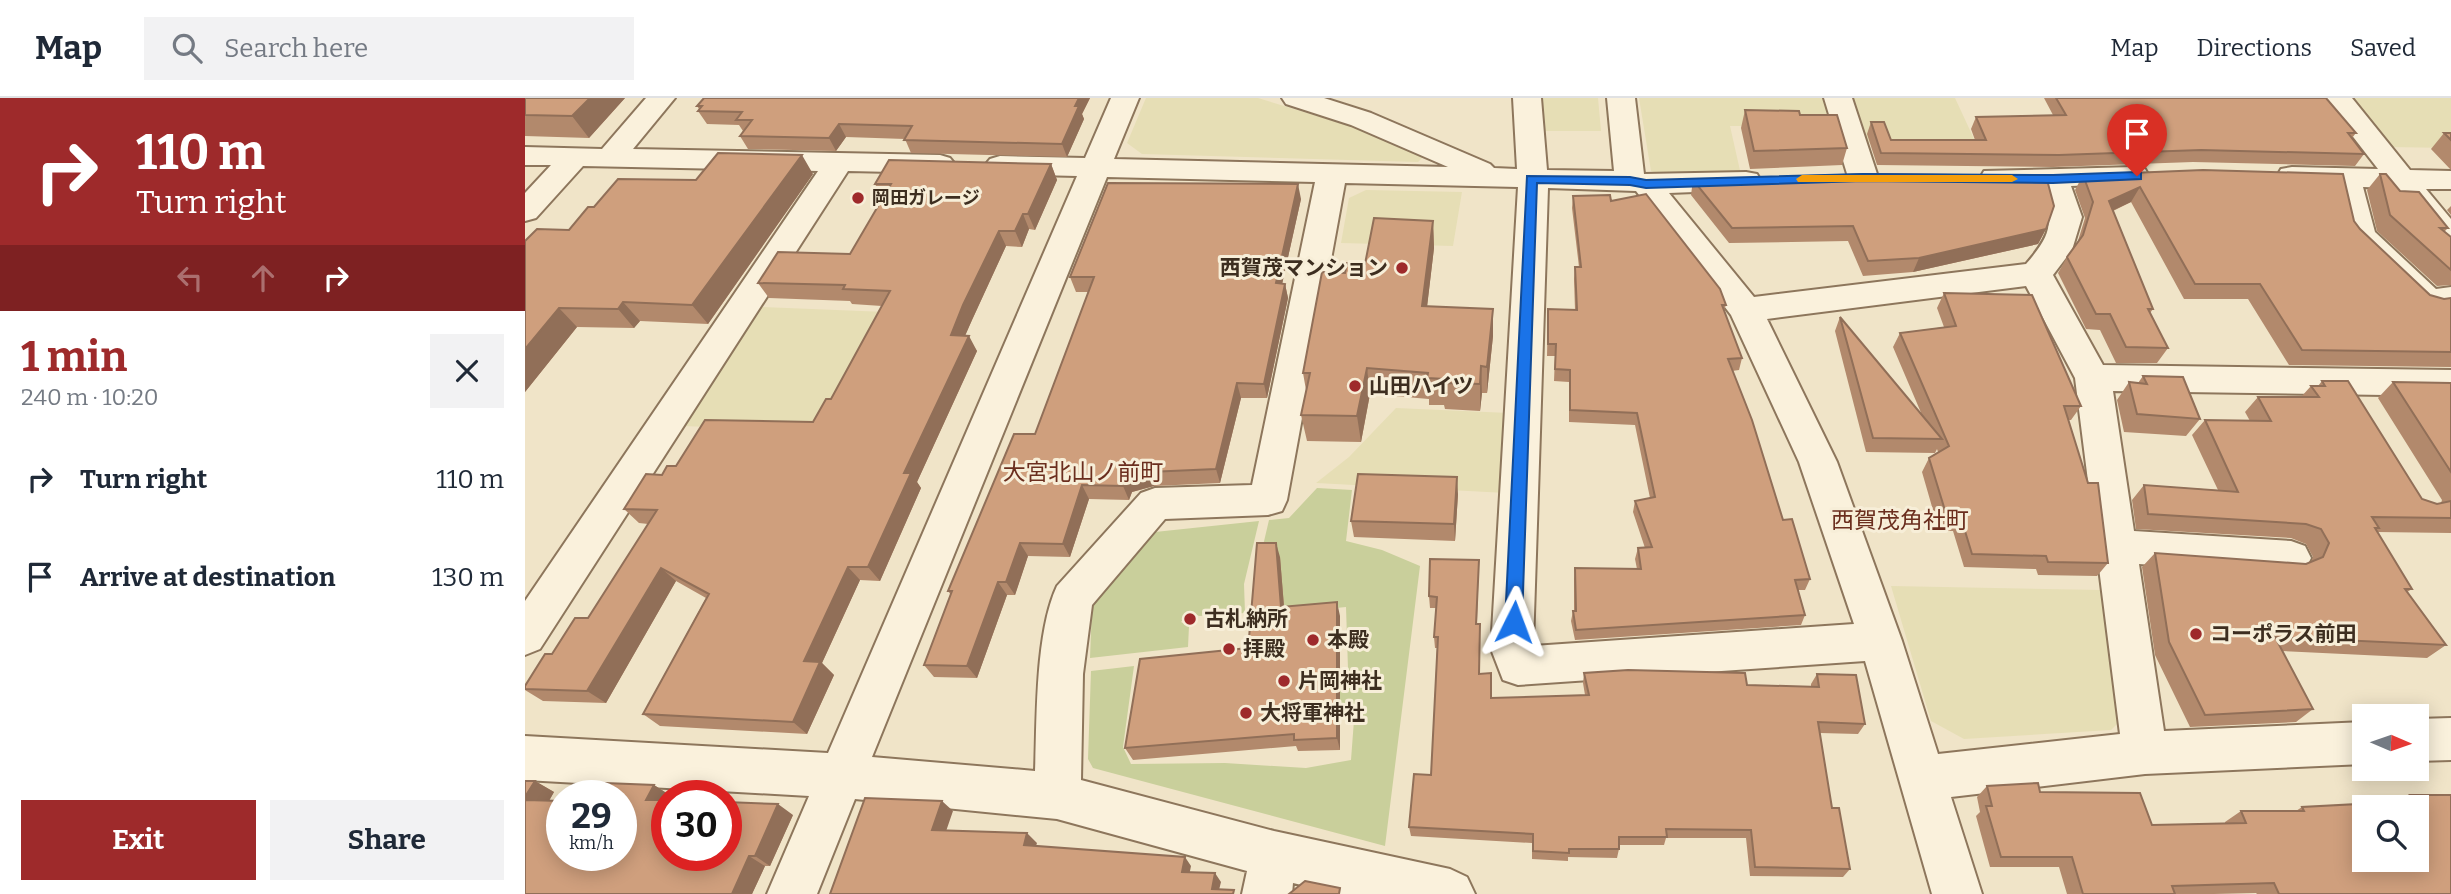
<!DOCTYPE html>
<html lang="en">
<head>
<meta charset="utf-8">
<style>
  :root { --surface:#fff; --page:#f2f2f3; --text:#1f2937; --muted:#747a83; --line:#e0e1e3; --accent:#9e2a2b }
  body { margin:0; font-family:Bitter,"Noto Sans JP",serif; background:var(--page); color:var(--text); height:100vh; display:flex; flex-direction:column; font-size:26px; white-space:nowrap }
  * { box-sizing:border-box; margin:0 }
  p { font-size:23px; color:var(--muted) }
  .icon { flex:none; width:38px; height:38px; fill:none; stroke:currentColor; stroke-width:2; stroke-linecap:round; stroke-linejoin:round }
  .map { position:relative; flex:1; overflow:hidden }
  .sheet { display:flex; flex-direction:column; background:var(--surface); width:525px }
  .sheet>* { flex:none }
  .banner { background:#9e2a2b; color:#fff; overflow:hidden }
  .needle { width:46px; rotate:92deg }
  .buttons { position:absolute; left:1827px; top:606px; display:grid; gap:14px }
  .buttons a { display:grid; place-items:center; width:77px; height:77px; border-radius:0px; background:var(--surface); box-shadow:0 4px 18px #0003; font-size:35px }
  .speed { position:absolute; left:21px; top:682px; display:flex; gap:14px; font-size:35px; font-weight:700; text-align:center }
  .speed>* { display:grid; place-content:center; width:91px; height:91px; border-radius:50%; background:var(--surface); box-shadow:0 4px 18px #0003; line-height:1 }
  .speed small { font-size:18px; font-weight:400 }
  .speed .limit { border:10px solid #d22; background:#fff; color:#111 }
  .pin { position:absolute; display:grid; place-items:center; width:60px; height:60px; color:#fff; margin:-72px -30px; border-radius:50% 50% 50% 0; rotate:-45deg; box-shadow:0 0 7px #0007 }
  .pin .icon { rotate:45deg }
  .me { position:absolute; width:77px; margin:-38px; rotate:3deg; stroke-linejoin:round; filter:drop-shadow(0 0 5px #0008) }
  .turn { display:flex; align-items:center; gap:24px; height:147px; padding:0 21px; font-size:32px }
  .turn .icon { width:91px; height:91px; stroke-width:2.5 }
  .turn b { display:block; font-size:49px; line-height:60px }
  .lanes { display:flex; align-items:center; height:66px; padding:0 21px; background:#0003; justify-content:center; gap:35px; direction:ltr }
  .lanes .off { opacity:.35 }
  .round { display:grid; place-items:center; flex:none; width:74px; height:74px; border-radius:0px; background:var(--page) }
  .overview { display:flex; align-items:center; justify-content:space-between; height:119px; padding:0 21px }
  h1 { font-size:42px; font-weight:700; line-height:52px; color:var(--accent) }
  .cta { display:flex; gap:14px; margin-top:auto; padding:14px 21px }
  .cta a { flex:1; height:80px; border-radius:0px; background:var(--accent); color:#fff; font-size:28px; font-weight:700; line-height:80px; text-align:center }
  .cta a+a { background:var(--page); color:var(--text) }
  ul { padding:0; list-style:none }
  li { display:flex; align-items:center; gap:21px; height:98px; padding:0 21px }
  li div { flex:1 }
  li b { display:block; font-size:26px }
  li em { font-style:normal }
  header { display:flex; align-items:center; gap:42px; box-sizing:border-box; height:98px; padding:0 35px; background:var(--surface); border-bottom:2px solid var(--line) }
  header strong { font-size:33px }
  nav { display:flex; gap:38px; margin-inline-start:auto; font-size:24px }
  .search { width:490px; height:63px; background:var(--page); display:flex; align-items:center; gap:18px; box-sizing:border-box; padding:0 24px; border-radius:0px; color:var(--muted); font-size:26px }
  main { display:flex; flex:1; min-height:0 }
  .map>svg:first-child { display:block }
</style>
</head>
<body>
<header>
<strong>Map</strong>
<div class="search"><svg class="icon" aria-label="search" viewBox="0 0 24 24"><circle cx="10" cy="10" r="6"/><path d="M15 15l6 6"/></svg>Search here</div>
<nav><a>Map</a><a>Directions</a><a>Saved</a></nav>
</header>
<main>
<section class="sheet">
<div class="banner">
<div class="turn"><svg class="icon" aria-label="right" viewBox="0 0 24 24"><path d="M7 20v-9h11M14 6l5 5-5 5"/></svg><div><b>110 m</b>Turn right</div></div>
<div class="lanes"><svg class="icon off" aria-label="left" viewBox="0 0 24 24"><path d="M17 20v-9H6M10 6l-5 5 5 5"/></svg><svg class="icon off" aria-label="ahead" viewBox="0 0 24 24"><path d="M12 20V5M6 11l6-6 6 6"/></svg><svg class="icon" aria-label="right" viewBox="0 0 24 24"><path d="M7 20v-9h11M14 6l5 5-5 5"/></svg></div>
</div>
<div class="overview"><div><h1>1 min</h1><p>240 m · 10:20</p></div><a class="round"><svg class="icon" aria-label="close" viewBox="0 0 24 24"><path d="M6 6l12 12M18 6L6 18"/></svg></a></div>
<ul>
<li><svg class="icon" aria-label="right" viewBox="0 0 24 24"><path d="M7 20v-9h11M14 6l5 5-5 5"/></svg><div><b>Turn right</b></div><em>110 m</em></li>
<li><svg class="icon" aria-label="arrive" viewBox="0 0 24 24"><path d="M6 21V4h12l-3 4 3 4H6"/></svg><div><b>Arrive at destination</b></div><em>130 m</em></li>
</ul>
<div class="cta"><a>Exit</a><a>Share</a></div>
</section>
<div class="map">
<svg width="1926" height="796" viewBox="0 0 1926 796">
  <rect width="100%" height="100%" fill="#f0e4c8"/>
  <!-- farmland -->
  <path fill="#e6deb5" d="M621,0H733L825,28L898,59L893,64L617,56L602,45Z
    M1013,0H1073L1076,33H1014Z
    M1114,0H1302L1311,28H1205L1216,77H1137L1126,73Z
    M1318,0H1430L1450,43L1332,45Z
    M1825,0H1926V50L1864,49Z
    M841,92L937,94L928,148L816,145L824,100Z
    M236,209L361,214L294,333L158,328Z
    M871,310L984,315L981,395L791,385L824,359Z
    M1366,488L1576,492L1600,618L1586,632L1439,641L1406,623Z"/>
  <!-- green -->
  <path fill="#c9cf9b" d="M792,390L827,392L821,443L857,452L895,468L860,748L568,670L563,661L566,573L609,568L598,649L606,666L700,665L781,670L826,662L829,622L810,600L814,582L823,571L821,509L759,515V508L732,510L729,486L744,422L764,420Z
    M734,423L719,486L720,515L674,518L665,513L656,524L664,528L663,549L565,560L567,508L630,434Z"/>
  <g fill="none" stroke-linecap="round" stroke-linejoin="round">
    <!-- minor casing -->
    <g stroke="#8d765c" stroke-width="4">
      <path id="minor" d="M121,0H150L108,51L415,57L425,60L430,66L425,72L415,75L323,73L15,551L0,557V503L293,73L58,68L11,120L0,123V95L26,67H0V49L77,51Z
        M586,0H614L589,61L923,69L826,27L761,6L757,0H799L846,15L965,66L969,70L992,71L988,0H1016L1022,72L1089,73L1082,0H1110L1119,76L1221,74L1232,76L1236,83L1232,90L1221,92L1144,95L1229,199L1501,166C1527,136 1529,125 1516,89L1459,87L1455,80L1459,73L1609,69L1620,71L1624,78L1620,85L1546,88L1557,119L1547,152L1528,177L1578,267L1926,272V298L1588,293L1609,433L1766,443L1780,448L1786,460L1780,472L1766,477L1614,466L1639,633L1839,624V666L1620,676L1426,699L1457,796H1407L1340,563L993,587L978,582L966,551L993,89L820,85L762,402L757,413L743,417L640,421L567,507L558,576L556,682L749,733L925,771L942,779L950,796H815L768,785L767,796H717L722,773L532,721L330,701L292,796H242L284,698L0,682V638L303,655L552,78L475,76L465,73L460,67L465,61L475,58L560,60ZM582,79L790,84L727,387L630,390L616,395L532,488C510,535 512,621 510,673L347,659ZM1023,90L1111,93L1206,217L1274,364L1329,526L1008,548ZM1501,188L1550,280L1595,636L1413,656L1377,543L1312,364L1242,221Z
        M1299,0H1327L1353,79L1349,86L1338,88L1327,86L1323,79Z
        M1798,0H1827L1885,72L1926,73V91H1901L1926,121V152L1915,149L1868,90L1838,89L1850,134L1911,191L1926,189V211L1904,214L1892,211L1824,145L1819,138L1808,88L1756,85L1752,78L1756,71L1767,69L1853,71Z
        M1926,620V662L1892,663V621Z"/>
    </g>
    <!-- minor -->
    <use href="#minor" fill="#faf1dc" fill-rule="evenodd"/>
  </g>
  <!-- wall -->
  <path fill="#b2896c" d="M0,0H100L64,40L0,38Z
    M179,0H565L557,16L559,21L542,59L386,55L380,41L321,39L311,53L223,51L215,38L218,33L214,27L182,26L173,13L174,11L172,8Z
    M1519,0H1801L1831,35L1827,40L1839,56L1830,68L1668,64L1528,69L1352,67L1342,36L1346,24L1366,42H1450L1446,31L1451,19L1528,17Z
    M1220,12L1322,50L1317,67L1225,71L1216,30Z
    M1919,35H1926V72L1906,51Z
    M526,66L532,82L510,132L504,131L497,149L481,148L447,222L440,237L452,253L392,384L396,390L355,483L335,482L297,565L309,577L282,636L135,628L118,616L181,500L151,483L81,605L18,603L0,592V588L27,556L63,520L123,426L114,425L99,411L137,377L151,368L288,324L306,301L357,208L327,206L325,203L244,200L233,185L325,156L358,101L350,86Z
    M288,76L183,226L115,223L109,230L52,229L0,294V143L44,132L69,109L171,82Z
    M1855,76L1875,93L1923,130L1919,134L1926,139V187L1912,188L1852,133L1842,92Z
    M1558,77L1829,123L1835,131L1905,197L1919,201L1926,200V269L1764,267L1723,201H1659L1606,104L1588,113L1628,211L1625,215L1643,250L1632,265H1591L1575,232L1561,231L1533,175L1542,159L1552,146L1560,120L1550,92Z
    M1168,82L1521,131L1513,146L1388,174L1338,178L1323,143L1204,145L1166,97Z
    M1048,98L1086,103L1201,207L1199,212L1217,260L1214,272L1207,273L1258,422L1285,481L1280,492H1273L1280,517L1276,527L1050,542L1046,523L1048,513H1049V481L1050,470L1112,471L1110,461L1113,450H1120L1108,414L1110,403L1125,400L1110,327L1044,324V284L1029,283L1030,258H1022L1023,211L1050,212L1049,181L1050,169H1054L1047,110Z
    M776,101L757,186H760L763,200L742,300H716L695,385L629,388L607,394L604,402L564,401L545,459L503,458L490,497H482L452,580L409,579L399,567L426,497L423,493L510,336L564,194H551L545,179Z
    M1926,108V117L1922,112Z
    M908,123L909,150L902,208L968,211V238L962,295H957L955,313L920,311L919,307H904V301L845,296L836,344L782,343L776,317L781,292L778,275L820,175L840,166Z
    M1419,195L1556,308L1546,322H1543L1583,465L1572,478L1513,477L1511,471L1439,469L1428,433H1414L1397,374L1404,360L1413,354L1412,351L1410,355L1341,354L1310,233L1315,219L1397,317L1368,249L1375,235L1419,229L1412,210Z
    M1618,278L1675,321L1661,338L1599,334L1592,302L1604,284L1613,285Z
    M1797,283L1897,401L1912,406L1916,405L1917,402L1853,300L1868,284L1926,285V435L1852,434L1887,491L1882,494L1921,547L1902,560L1757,553L1788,611L1771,624L1665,629L1630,557L1617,469L1630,455L1781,466L1786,464L1788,459L1781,446L1766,440L1611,431L1607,402L1619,387L1693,392L1667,337L1680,322L1725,323L1720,314L1733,299H1776L1786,288H1793Z
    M933,396L930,443L829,439L826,423Z
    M755,459L759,508L815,518V652L773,653L771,648L608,662L600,650L728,550L724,540Z
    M954,462L952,526L954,576L966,600L1060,597L1058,585L1059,575L1222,587L1286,589V586L1292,576L1340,626L1333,636L1295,635L1307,710L1325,771L1318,779L1225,778L1221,740H1141L1139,747H1094V751L1092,760L1043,759V763L1007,761V745L886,738L884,729L906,677L912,550H910L909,539L911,510H905L904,498Z
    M10,683L29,694L24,703L37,758L129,687L146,698H142V758L268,717L245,768H240L227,796H0Z
    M1462,688L1515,694L1627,727L1700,725V724L1716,713H1771L1777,709L1873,704L1885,697H1925L1926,796H1732L1731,795L1689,796H1542L1534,769H1465L1451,718L1455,714L1452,699Z"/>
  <!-- shaded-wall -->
  <path fill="#916f58" d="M65,0H100L64,40L47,18Z
    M554,0H565L557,16L559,21L542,59L537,46L550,8Z
    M314,26L321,39L311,53L304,40Z
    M277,57L288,76L183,226L167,207Z
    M526,66L532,82L510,132L503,116Z
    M773,86L776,101L754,200L751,185Z
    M1615,89L1606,104L1576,118L1584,103Z
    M498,116L504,131L497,149L490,133Z
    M908,123L909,150L899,235L897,208Z
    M1521,131L1513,146L1388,174L1394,160Z
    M474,133L481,148L447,222L434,252L426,237L438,207Z
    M760,186L763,200L742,300L739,286Z
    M98,204L115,223L109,230L93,211Z
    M34,210L52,229L0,294V251Z
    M968,211V238L962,295V269Z
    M444,238L452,253L392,384L396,390L355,483L343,469L379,375Z
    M956,268L957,295L955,313V286Z
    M842,270L845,296L836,344L832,318Z
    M712,285L716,300L695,385L691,371Z
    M623,374L629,388L607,394L604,402L598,388L601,381Z
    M932,379L933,396L930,443L929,426Z
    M557,387L564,401L545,459L538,446Z
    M495,445L503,458L490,497L481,484Z
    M751,445L755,459L760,522L756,509Z
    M323,469L335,482L297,565L309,577L282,636L268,624L279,563Z
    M136,470L151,483L81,605L62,593Z
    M473,484L482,497L452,580L442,568Z
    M812,504L815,518V652L812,640Z
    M10,683L29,694L18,713L0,703V699Z
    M129,687L146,698H142V705L121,702Z
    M417,703L428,713L418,742L407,732Z
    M253,706L268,717L245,768L230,758Z
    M502,735L512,745L508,757L499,747Z
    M224,758L240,768L227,796H207Z
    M660,759L666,768L663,783L657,774Z
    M690,775L696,784L693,796L687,791Z"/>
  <!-- building -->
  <path fill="#cf9f7d" stroke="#916f58" stroke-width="2" fill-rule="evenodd" d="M0,0H65L47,18L0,17Z
    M179,0H554L550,8H554L537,46L379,42L387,28L314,26L304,40L215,38L227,22H211L217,14L173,13L177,8H172Z
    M1531,0H1801L1831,35H1823L1839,56L1676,52L1534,57L1356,55L1346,24H1359L1366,42H1461L1451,19L1541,17Z
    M1220,12L1274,13L1275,17H1312L1322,50L1229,53Z
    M1919,35H1926V42Z
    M193,55L277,57L167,207L98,204L93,211L34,210L0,251V143L12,131L44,132L63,109H69L93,81L171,82Z
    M364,62L526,66L503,116H498L490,133H474L438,207L426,237L444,238L379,375H386L343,469H323L279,563L295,564L268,624L118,616L184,496L136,470L62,593L0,591V588L20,556H27L50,520H63L132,412L99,411L121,376L137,377L142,368H151L180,322L288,324L301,301H306L365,193L318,191L320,187L233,185L253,154L325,156L366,86H350Z
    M1678,72L1818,76L1829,123L1835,131L1905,197L1919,201L1926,200V254L1777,252L1735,186H1670L1615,89L1584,103L1628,211H1623L1643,250L1601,249L1585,216H1571L1542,159L1558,137L1568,104L1558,77Z
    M1343,76L1521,78L1529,108L1521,131L1394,160L1343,163L1328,128L1207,130L1168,82Z
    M1855,76H1861L1875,93L1894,94L1923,130H1915L1926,139V172L1865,117Z
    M583,85L773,86L751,185L760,186L739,286L712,285L691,371L623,374L601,381L598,388L557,387L538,446L495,445L481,484H473L442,568L399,567L427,493H423L489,336H510L569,179H545Z
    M1121,96L1195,191L1201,207H1197L1217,260L1203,261L1227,322L1258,422L1267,421L1285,481L1270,482L1280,517L1051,532L1048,513H1051L1050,470L1116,471L1113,450L1127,449L1110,403L1130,399L1112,315L1045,312V272L1030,271L1031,246H1023V211L1052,212L1050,169H1056L1048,98L1085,97L1086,103Z
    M849,120L908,123L897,208L968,211L962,269L956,268L955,286L918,285L919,281L902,280L903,275L842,270L832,318L776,317L785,275H778L797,174L820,175L822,165L840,166Z
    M1419,195L1507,197L1556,308H1539L1563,385H1573L1583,465L1523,464L1521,458L1447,456L1436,420L1422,419L1404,360L1424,348L1375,235L1431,228Z
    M1315,219L1417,341L1348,340Z
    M1618,278L1658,279L1675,321L1612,316L1604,284L1622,286Z
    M1797,283H1823L1897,401L1912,406L1926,403V420L1847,419L1854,430H1850L1887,491H1880L1921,547L1750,539L1788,611L1680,617L1644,544L1630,455L1781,466L1798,459L1804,445L1796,431L1781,426L1623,416L1619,387L1713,394L1680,322L1746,323L1733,299H1794L1786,288H1800Z
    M1868,284L1926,285V374Z
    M833,376L932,379L929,426L826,423Z
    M732,445H751L756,509L812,504V640L769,642V636L600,650L615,561L743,548L724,540Z
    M905,461L954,462L951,526H955L954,576L966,575V600L1064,597L1059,575L1103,572L1220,575L1222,587L1294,589L1292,576L1331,577L1340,626L1293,624L1307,710H1314L1325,771L1230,769L1226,732L1141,731L1142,739H1094V751H1044V755L1008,753V736L884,729L889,676L906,677L913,539H909L912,499L904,498Z
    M0,683H10L0,699Z
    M80,685L129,687L121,702H142V758H201V704L253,706L230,758H224L207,796H0V702L37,703V758H96V698H73Z
    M1513,685L1515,694L1615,695L1627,727L1721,725L1716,713H1779L1777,709L1889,703L1885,697H1926V796H1754L1749,785L1647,788L1650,796H1558L1547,759H1476L1461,708H1467L1462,688ZM1839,709H1892V761H1839Z
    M340,700L417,703L407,732L502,735L499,747L660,759L657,774L690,775L687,791L709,792L708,796H305Z
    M780,783L815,790L814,796H764Z"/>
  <!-- route -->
  <path fill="#1a73e8" stroke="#114b97" stroke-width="2" d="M1612,74L1616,75V81L1528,85L1338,83L1121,90L1105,87L1012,85L997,524L995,529H983L980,524L1002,78L1105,79L1121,82L1338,76L1528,77Z"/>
  <!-- slow -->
  <path fill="#f59e0b" d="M1277,77H1487L1493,81L1487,84H1273L1271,81Z"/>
  <!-- markers -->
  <g fill="#9e2a2b" stroke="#f7eed8" stroke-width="2.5">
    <circle cx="333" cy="100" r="7"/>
    <circle cx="877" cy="170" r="7"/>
    <circle cx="830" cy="288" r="7"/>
    <circle cx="665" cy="521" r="7"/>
    <circle cx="1671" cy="536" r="7"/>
    <circle cx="788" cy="542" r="7"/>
    <circle cx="704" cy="551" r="7"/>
    <circle cx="759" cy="583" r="7"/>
    <circle cx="721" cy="615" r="7"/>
  </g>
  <g text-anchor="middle" stroke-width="6" stroke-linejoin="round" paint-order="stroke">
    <!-- far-poi labels -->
    <g font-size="18" font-weight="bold" fill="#3d2e20" stroke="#f7eed8" text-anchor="start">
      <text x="347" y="106">岡田ガレージ</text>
    </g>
    <!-- poi labels -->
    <g font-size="21" font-weight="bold" fill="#3d2e20" stroke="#f7eed8" text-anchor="start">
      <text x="863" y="177" text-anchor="end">西賀茂マンション</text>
      <text x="844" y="295">山田ハイツ</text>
      <text x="679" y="528">古札納所</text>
      <text x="1685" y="543">コーポラス前田</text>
      <text x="802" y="549">本殿</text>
      <text x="718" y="558">拝殿</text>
      <text x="773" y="590">片岡神社</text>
      <text x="735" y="622">大将軍神社</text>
    </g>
    <!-- neighbourhood labels -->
    <g font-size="23" fill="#6b2e1e" stroke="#f7eed8">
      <text x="558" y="382">大宮北山ノ前町</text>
      <text x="1375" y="430">西賀茂角社町</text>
    </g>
  </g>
</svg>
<div class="buttons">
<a><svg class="needle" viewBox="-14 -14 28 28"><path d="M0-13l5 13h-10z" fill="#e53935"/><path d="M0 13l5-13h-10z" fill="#747a83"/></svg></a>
<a><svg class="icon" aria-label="search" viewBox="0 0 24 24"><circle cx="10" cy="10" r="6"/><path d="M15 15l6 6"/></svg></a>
</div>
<div class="speed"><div>29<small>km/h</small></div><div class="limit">30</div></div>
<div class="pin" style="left:1612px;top:78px;background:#d93025"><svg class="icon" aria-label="arrive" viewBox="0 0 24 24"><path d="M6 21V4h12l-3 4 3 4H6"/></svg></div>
<svg class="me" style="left:989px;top:524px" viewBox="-20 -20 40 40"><path d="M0-17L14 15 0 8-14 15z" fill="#1a73e8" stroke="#fff" stroke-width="4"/></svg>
</div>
</main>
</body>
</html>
